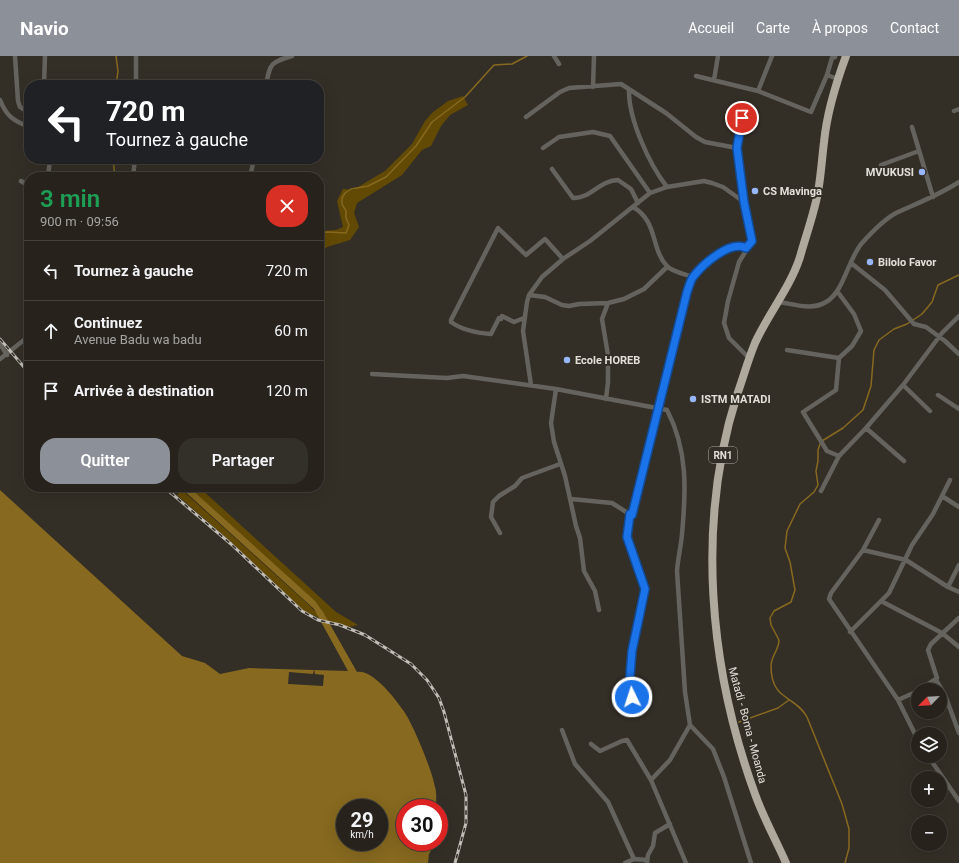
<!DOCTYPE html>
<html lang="fr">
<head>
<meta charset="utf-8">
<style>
  :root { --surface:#27231c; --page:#332f29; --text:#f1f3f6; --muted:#a4a4a3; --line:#43403b; --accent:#8c9099 }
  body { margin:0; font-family:Roboto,sans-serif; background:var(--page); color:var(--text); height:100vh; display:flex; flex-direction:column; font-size:15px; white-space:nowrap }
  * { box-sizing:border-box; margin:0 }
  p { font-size:13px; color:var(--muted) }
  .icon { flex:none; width:22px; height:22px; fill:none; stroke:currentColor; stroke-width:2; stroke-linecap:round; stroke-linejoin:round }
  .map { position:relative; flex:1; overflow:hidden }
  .side { position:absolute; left:24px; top:116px; width:300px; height:320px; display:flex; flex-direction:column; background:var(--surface); border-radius:16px; box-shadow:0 4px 16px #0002,0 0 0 1px var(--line) }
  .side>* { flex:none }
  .guide { position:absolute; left:24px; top:24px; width:300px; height:84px; border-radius:16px; box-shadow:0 4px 16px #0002,0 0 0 1px var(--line); background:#202124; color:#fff; overflow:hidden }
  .needle { width:26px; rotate:245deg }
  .controls { position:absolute; left:911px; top:627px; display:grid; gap:8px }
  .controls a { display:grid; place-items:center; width:36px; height:36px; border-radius:50%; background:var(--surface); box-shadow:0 4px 16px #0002,0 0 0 1px var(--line); font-size:20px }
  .speed { position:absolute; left:336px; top:743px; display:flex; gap:8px; font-size:20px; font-weight:700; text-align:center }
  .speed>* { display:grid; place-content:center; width:52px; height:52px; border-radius:50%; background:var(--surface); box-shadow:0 4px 16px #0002,0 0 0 1px var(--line); line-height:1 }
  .speed small { font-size:10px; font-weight:400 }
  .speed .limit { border:6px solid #d22; background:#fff; color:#111 }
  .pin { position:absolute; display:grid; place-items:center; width:34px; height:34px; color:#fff; margin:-17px; border:2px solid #fff; border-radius:50%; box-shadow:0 1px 4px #0007 }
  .me { position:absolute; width:44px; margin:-22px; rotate:356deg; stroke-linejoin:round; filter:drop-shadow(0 0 3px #0008) }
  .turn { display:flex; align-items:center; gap:14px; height:84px; padding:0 16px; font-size:18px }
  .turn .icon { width:52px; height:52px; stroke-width:2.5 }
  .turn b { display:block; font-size:28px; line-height:34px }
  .round { display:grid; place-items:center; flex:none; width:42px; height:42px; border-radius:16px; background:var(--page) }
  .headline { display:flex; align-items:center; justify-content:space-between; height:68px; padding:0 16px }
  h1 { font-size:24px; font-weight:600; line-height:30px; color:#1e9e55 }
  .button { display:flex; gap:8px; margin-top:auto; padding:8px 16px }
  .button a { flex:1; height:46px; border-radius:16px; background:var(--accent); color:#fff; font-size:16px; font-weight:600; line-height:46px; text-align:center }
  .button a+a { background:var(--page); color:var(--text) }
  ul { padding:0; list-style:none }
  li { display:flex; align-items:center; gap:12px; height:60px; padding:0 16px; border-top:1px solid var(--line) }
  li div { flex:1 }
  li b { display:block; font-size:15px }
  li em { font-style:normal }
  header { display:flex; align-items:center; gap:24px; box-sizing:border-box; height:56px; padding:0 20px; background:var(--accent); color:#fff }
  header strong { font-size:19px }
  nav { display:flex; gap:22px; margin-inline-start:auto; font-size:14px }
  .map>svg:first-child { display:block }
</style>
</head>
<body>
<header>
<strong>Navio</strong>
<nav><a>Accueil</a><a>Carte</a><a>À propos</a><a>Contact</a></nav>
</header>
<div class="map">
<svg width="959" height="807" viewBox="0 0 959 807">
  <rect width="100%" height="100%" fill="#342f26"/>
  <!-- green -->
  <path fill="#634a04" d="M463,40L468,49L450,59L441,70L431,90L422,94L402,119L357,147L354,157L359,171L350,184L327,191L319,198V175L336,174L343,171L337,145L343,133L353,134L385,115L412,88L425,65L432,57L448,45Z
    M189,431H199L336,556L358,569L349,571L324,564L302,554L232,487L177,439L182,434L310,550L318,559L321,553Z"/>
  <!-- water -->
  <path fill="#87691f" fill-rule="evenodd" d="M180,431H189L315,545L323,556L357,616C373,613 397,645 405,657C414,671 432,714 435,731C437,737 436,745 436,752H405V786H436L429,798L428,807H0V434L182,600L205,607L220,618L249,612L348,615L314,553ZM345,752H379V786H345Z"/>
  <!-- pier -->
  <path fill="#342f26" d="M314,613L315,618L324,619L323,630L288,628L289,616L313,618Z"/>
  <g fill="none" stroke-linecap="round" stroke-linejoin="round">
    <!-- stream -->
    <path stroke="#87691f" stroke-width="1.5" d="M116,0L118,15L116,29
      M113,103L115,121
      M319,178L327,176L346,177L349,169L346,162V155L342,148V142L345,137L351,133L368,130L386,121L416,90L432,66L465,41L494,9L512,8L527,0
      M822,385L843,372L863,354L871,330L874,294L879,284L894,273L907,268L922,258L932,246L938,229L959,219
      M820,388L818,394V405L816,415L818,429L814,436L800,448L787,475L785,492L790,506L795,534L791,546L774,555L770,562L771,569L779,584C779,594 771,600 771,610C771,645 795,639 807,661L842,748L849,773V792L845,807
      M739,666L778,652L789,644"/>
    <!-- street -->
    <path stroke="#65635e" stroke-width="4.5" d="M15,0L18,45L20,51L26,55L29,54
      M136,0V29
      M554,0L559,8
      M833,0L835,1L832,2L827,19L838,23
      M696,20L758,35L811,56L827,19
      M714,24L718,0
      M44,29L45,0
      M266,29C270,7 271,6 292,0
      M593,31L594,0
      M629,33C628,62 649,108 667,131
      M758,35L772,0
      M0,44C6,59 12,64 27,70L29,69
      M954,55L959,53
      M526,61L560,36L569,32L621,28L666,57L696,81L705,86L737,92
      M742,62L737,92L744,146
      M912,71L933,141
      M543,92L559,81L593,76L610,80L650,137
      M881,109L919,95
      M552,113L573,142C590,143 600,124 618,124L631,133L638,147
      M48,121L50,103
      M133,121L135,103
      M250,121L254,103
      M21,125L29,130
      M633,151C658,165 651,194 667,210C672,216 685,218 693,221
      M851,207L885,234L914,268L926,271L945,285L959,298
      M837,235L854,258L861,275L852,290L839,302L836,334L803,356L827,395L839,400
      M529,239L545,241L562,249L569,250L579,248L608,247L624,243L644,233L667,211
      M779,246C794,248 812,255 826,246C844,236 848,203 862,187C871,177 885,163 896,157C918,147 939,139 959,126
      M524,262L514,266L502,260L501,263L499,262L491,278C477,277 462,274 451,266V264L498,172L526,199L545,183L563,203
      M0,288L7,299
      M787,294L839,302
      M0,303L29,280
      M372,318L447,322L463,320L556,333L667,354C688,394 686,435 682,478C681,490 678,502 677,515L685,636L690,669L670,704L651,724L686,807
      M531,329L523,275L527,246L529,239L542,221L563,203L590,185L650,137L667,131L704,125L712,127L723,131L744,146L752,185L739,206L728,245L724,267L729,282L749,302
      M903,329L930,355
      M556,333L551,367L554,386L565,420L576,470L580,482L584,515L595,535L599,554
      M938,339L959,353
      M606,343L608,326V299L602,263L608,247
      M866,372L904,405
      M821,435L839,400L866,372L903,329L942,277L959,260
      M942,440L959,451
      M571,443L612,447L631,459
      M879,464L863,494L831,537L829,543L898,644L918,684
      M500,477L491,461L493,446L499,440L515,430L522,422L560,408
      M863,494L906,504L948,531L959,509
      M948,531L959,536
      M881,545L942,577L959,591
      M850,576L889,537L912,489L933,458L950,424
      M936,624L945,639L959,677
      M919,634L937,622L928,594L931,588L959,562
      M632,641L631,609L645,533L627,481L630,458L632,459L687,236C689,231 690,225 693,221C702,208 725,191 740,189L746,192
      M898,644L918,635
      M690,669L713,693L724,721L751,807
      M562,674L575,708L608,746L634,803
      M591,688L600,695L622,685L627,684L651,724
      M928,700L959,745
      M625,807L634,803L647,804
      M647,807L648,799L653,790L655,777L670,768"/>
    <!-- highway -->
    <path stroke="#aea89d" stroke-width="8" d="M786,807C776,784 763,761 755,738C709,612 696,468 737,339C743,322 748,304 755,287C768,258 790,232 800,201C806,179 814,158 818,136C821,119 822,102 824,86C827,56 836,27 846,0"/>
    <!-- rail casing -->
    <g stroke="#c1bdb7" stroke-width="3">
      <path id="rail" d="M0,283L29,317
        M164,431L231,488L302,555L318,564L340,569L365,579L411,608L427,624L439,642L444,656L466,739V767L455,807"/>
    </g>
    <!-- rail -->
    <use href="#rail" stroke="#342f26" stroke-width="1.5" stroke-dasharray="4.5" stroke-linecap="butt"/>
  </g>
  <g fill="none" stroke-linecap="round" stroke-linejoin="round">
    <!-- route casing -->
    <g stroke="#114b97" stroke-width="10">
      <path id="route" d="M632,641L630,620L632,595L645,533L627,481L630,458L632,459L687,236C689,231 690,225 693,221C703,208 730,184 746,192L752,185L744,146L737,92L742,62"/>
    </g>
    <!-- route -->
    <use href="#route" stroke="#1a73e8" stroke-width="7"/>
  </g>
  <!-- markers -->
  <g fill="#97b6fd" stroke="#342f26" stroke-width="1.5">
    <circle cx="922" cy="116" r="4"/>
    <circle cx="755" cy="135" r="4"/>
    <circle cx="870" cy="206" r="4"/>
    <circle cx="567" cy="304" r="4"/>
    <circle cx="693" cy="343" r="4"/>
  </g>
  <g text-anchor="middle" stroke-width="4" stroke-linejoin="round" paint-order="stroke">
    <!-- shield labels -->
    <rect fill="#342f26" stroke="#aeaaa3" stroke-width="1" x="709" y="391" width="28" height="16" rx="3"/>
    <g font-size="10" font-weight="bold" fill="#e2dfd9">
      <text x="723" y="403">RN1</text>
    </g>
    <!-- poi labels -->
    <g font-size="11" font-weight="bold" fill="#e2dfd9" stroke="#342f26" text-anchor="start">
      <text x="914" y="120" text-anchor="end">MVUKUSI</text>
      <text x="763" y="139">CS Mavinga</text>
      <text x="878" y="210">Bilolo Favor</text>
      <text x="575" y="308">Ecole HOREB</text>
      <text x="701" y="347">ISTM MATADI</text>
    </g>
    <!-- street labels -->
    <g font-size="11" fill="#e2dfd9" stroke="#342f26">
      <text transform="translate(748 669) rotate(75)" y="4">Matadi - Boma - Moanda</text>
    </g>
  </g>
</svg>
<div class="controls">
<a><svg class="needle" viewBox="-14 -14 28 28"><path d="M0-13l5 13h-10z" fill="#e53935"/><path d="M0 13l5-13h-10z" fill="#a4a4a3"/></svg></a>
<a><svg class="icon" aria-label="layers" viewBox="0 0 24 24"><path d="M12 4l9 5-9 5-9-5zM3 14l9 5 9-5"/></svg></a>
<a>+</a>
<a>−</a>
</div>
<div class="speed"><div>29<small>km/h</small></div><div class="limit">30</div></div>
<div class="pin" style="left:742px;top:62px;background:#d93025"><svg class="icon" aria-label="arrive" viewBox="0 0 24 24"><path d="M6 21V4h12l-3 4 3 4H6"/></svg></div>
<svg class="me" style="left:632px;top:641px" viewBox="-20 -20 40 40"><circle r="17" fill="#1a73e8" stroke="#fff" stroke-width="3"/><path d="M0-11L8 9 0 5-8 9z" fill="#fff"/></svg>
<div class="guide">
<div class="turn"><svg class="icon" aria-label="left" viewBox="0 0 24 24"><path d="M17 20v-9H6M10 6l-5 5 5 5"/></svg><div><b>720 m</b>Tournez à gauche</div></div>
</div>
<section class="side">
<div class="headline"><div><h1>3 min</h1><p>900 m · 09:56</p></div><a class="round" style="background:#d93025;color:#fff"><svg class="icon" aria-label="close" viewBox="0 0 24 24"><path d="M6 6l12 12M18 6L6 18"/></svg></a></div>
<ul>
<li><svg class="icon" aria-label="left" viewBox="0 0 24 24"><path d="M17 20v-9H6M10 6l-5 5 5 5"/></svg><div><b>Tournez à gauche</b></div><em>720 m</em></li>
<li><svg class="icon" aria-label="ahead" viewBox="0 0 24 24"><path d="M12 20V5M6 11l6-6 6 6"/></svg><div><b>Continuez</b><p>Avenue Badu wa badu</p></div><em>60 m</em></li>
<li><svg class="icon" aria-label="arrive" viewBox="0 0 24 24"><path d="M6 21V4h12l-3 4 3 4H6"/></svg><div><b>Arrivée à destination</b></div><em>120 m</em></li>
</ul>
<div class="button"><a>Quitter</a><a>Partager</a></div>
</section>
</div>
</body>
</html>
